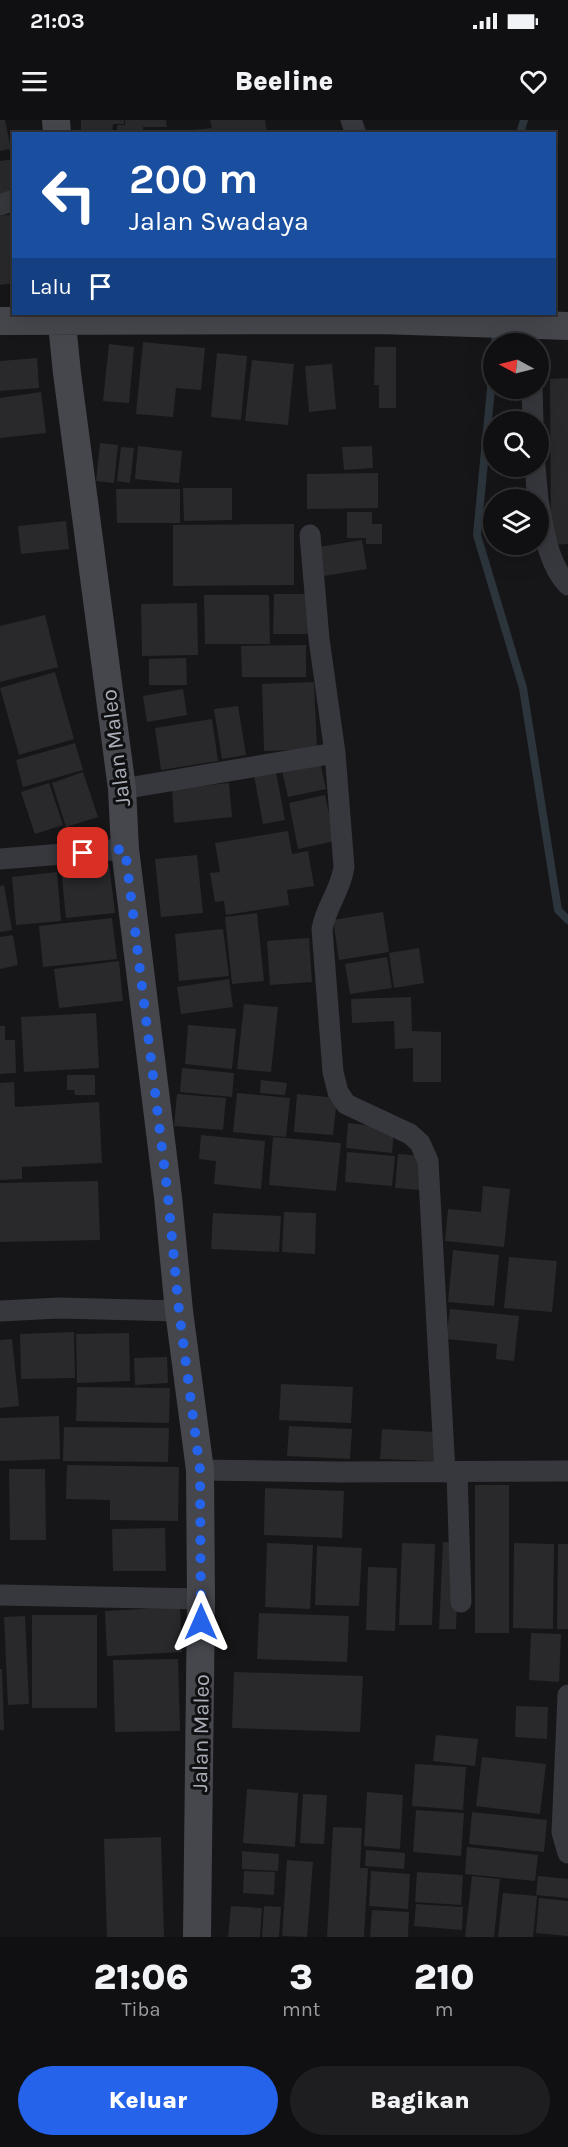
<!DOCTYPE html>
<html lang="id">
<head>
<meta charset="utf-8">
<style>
  :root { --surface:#101012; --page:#1e1e20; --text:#f1f3f6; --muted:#9c9d9f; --line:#303032; --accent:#2563eb }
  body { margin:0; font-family:Karla,sans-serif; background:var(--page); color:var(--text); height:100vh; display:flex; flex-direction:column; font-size:22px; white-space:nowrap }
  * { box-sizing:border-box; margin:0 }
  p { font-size:20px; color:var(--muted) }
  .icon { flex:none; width:33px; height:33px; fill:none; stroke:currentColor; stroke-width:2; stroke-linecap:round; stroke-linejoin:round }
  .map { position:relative; height:1817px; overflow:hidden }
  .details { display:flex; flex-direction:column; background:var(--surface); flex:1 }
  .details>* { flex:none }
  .hud { position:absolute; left:12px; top:12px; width:544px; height:183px; border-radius:0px; box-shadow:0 6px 24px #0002,0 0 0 2px var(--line); background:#1a4fa0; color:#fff; overflow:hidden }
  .needle { width:39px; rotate:277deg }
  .buttons { position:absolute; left:483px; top:213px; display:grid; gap:12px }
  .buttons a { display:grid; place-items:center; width:66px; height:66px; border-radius:50%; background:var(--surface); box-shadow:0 6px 24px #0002,0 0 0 2px var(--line); font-size:30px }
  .pin { position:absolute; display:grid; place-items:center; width:51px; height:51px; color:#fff; margin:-26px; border-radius:12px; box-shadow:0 3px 9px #0006 }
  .me { position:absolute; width:66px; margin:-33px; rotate:0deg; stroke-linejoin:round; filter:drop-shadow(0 0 4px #0008) }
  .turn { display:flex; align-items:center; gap:21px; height:126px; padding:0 18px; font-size:27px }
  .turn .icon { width:78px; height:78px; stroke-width:2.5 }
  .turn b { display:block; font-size:42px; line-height:51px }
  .then { display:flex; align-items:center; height:57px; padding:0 18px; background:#0003; gap:12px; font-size:22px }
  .eta { display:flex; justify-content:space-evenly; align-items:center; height:102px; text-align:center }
  .eta b { font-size:36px; font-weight:800; line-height:42px }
  .cta { display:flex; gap:12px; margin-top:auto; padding:12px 18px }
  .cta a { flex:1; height:69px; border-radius:36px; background:var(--accent); color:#fff; font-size:24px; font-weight:800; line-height:69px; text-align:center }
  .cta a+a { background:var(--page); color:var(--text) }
  .status { display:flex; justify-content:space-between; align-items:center; height:42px; padding:0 30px; background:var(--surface); direction:ltr }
  .status svg { height:16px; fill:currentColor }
  header { display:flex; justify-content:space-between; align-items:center; height:78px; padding:0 18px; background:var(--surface); font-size:27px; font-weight:800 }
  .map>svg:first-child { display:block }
</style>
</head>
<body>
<div class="status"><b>21:03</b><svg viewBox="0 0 49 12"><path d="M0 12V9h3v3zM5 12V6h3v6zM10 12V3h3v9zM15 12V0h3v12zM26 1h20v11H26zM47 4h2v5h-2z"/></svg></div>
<header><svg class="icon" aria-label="menu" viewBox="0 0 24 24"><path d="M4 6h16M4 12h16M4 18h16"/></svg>Beeline<svg class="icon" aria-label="heart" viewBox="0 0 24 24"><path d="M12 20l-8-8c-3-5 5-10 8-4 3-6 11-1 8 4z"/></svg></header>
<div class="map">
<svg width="568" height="1817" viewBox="0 0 568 1817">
  <rect width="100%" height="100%" fill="#161618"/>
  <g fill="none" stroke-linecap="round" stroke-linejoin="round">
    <!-- stream -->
    <path stroke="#2c353c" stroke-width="8" d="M520,14L524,0
      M495,224L496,210
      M494,237L477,415L523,568L558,790L568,800"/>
  </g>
  <!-- building -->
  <path fill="#29292c" d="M0,0H5L11,29L0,31Z
    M81,0H124V4H113L112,14H81Z
    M125,0H166L167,7H143L144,14H117V5H125Z
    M210,0H265L267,14H193L192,10L212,8Z
    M14,39V72L0,74V41Z
    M14,94V163L0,165V96Z
    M143,222L205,228L201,270L176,268L173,297L136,294Z
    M109,224L134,227L129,283L103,281Z
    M375,227H396V288H379V265H374Z
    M217,233L247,236L241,300L211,297Z
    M37,238L39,268L0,271V241Z
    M252,240L294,244L288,305L245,301Z
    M332,244L336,289L309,292L305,246Z
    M568,258V424L551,425L550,259Z
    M41,272L46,313L0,318V278Z
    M100,323L118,325L114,363L96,361Z
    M138,326L182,331L179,363L135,359Z
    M372,326L373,348L344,350L342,327Z
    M121,327L134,328L130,363L117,361Z
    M378,353V388L307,389V354Z
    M183,368H232V400L184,401Z
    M116,369H180V403H117Z
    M347,392H372V404H382V424H366V418H347Z
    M66,401L69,429L21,434L18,406Z
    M294,404V465L173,466V405Z
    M362,420L367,449L324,456L319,427Z
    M274,474H308V514H273Z
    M204,475H269L270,524H205Z
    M197,483L198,535L142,536L141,484Z
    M45,495L58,547L0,562V506Z
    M306,525V557H242L241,526Z
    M186,538L187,565H149V539Z
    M55,552L74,619L19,635L0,568Z
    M314,562L317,629L264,631L262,564Z
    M183,569L187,595L147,602L143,576Z
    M238,586L246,635L222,639L214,589Z
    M212,599L218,641L161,650L155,608Z
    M75,623L83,650L23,667L16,640Z
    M320,642L326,669L288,677L282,650Z
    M83,652L98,697L66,707L52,663Z
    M276,652L285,700L263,704L254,656Z
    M49,663L63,705L35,714L21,672Z
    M229,663L232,697L174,703L172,669Z
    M325,675L335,721L298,729L289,683Z
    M288,711L292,734L308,731L314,766L287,770L289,785L226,795L224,781L215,782L210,753L220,752L215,723Z
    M197,735L203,793L161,797L155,739Z
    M109,744L115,793L66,798L61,749Z
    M57,752L61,801L16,805L12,757Z
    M4,765L12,810L0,812V766Z
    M383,792L389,832L339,840L333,800Z
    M257,793L264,861L232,864L225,797Z
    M112,798L117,839L43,847L39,806Z
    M223,809L229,856L179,861L175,814Z
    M13,815L18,845L0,849V817Z
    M309,818L312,862L270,865L267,821Z
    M419,828L424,863L394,868L389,833Z
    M387,837L392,868L350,874L345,844Z
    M119,841L123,881L59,888L54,849Z
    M229,859L233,887L181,894L177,867Z
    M411,877L412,911L441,912V962H413V928L395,929L394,901L352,903L351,879Z
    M244,884L278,887L271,952L237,949Z
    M96,893L99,948L24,952L21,897Z
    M188,905L236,909L232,949L185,944Z
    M0,906H5V920H15L16,953L0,954Z
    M182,948L234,953L232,977L180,972Z
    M67,955H95V975H75L74,970H67Z
    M261,960L287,963L285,975L260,973Z
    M14,962L15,987L99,982L102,1043L22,1047V1059L0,1060V963Z
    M237,973L290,978L286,1017L233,1012Z
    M177,974L226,978L223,1010L174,1006Z
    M297,974L337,978L333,1015L294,1012Z
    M348,1003L394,1008L392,1033L346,1028Z
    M201,1015L265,1021L261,1069L214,1064L216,1041L199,1039Z
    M273,1017L341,1023L336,1071L269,1065Z
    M347,1032L395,1036L392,1066L345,1062Z
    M398,1034L424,1036L421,1070L395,1068Z
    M98,1061L100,1120L0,1122V1063Z
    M483,1066L510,1069L504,1127L445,1121L448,1089L481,1092Z
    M284,1092L316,1093L315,1134L282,1132Z
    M213,1093L281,1096L279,1132L211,1129Z
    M453,1130L499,1135L494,1186L448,1182Z
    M509,1137L557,1141L552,1192L504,1188Z
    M450,1189L519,1196L514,1241L496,1239L497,1224L446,1219Z
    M74,1212L75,1258L21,1259L20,1214Z
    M129,1213L130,1261L77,1263L76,1214Z
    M12,1219L19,1286L0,1288V1220Z
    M167,1237L168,1263L135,1265L134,1238Z
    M281,1264L353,1267L351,1303L279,1300Z
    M77,1267L170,1268L169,1303L76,1301Z
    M59,1296L60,1339L0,1341V1298Z
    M289,1306L352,1309L350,1339L287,1336Z
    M64,1307L169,1308L168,1342L63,1341Z
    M382,1309L435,1312L434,1341L380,1339Z
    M67,1345L179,1347L178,1401L110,1400V1380L66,1379Z
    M9,1349H45L46,1420H10Z
    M475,1365H509V1513H475Z
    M265,1368L344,1371L342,1418L264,1415Z
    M165,1408L166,1451H113L112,1409Z
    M443,1422L459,1423L456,1509H439Z
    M267,1423L313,1425L310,1489L265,1487Z
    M402,1423L435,1424L432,1505H399Z
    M514,1423L554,1424L553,1509L513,1508Z
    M558,1424H568V1509H557Z
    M317,1426L362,1428L359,1486L315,1485Z
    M368,1447L397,1448L395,1511L366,1510Z
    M180,1487L182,1532L107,1536L105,1491Z
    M259,1493L349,1496L347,1542L257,1539Z
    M32,1495H97V1588H32Z
    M25,1496L29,1584L8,1585L4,1497Z
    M531,1513L561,1514L559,1562L529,1560Z
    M178,1539L180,1611L115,1612L113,1540Z
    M0,1549H2L4,1610H0Z
    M234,1552L363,1556L360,1612L232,1608Z
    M516,1586L548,1587L547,1619L515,1617Z
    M436,1615L478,1619L475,1646L433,1641Z
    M482,1637L546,1644L540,1694L476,1686Z
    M415,1644L466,1647L463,1690L412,1686Z
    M247,1669L298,1673L295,1727L243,1723Z
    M367,1672L403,1675L400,1729L364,1726Z
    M303,1674L327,1675L324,1724L300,1723Z
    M416,1690L464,1693L461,1736L413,1732Z
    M472,1692L547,1700L544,1732L469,1724Z
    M333,1707L362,1708L360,1748H368L364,1817H327Z
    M161,1717L164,1817H107L104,1719Z
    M467,1727L538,1735L535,1761L465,1754Z
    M366,1730L405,1733L404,1749L365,1746Z
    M242,1731L279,1734L278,1751L242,1749Z
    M287,1740L313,1742L307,1817L282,1816Z
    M244,1751L275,1752L274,1775L243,1773Z
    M371,1751L410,1754L408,1789L369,1786Z
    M417,1752L463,1755L461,1785L415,1782Z
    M472,1756L500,1759L494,1817H465Z
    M538,1756L568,1759V1778L536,1775Z
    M503,1773L537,1776L533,1817H498Z
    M539,1778L568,1781V1816L536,1813Z
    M416,1784L463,1787L462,1810L414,1806Z
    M231,1786L262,1788L260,1817H228Z
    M264,1786L281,1787L279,1817H262Z
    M372,1790L409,1792L408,1817H370Z"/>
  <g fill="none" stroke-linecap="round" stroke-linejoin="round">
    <!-- street -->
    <path stroke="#37383d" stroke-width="21" d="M351,0L356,14
      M0,85L14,80
      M532,268L533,302
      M535,346L538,380
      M538,380C544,409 547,443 568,465
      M310,415L319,519L335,633
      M122,669L335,633L344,747C341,770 326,786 322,809L333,952L338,972L346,984L410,1014L420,1023L428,1041L445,1352
      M0,739L125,729
      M0,1191L59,1188L179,1191
      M200,1350L339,1352L568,1351
      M457,1352L461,1482
      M0,1475L201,1479
      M568,1575L562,1712L568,1733"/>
    <!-- secondary -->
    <path stroke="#45474d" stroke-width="28" d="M56,0L57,14
      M61,194L67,253L122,669L125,729L168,1077L179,1191L200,1350L201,1479L197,1817
      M0,201L380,200L568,206"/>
  </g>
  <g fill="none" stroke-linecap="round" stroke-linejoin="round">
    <!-- route -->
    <path stroke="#2563eb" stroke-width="10" stroke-dasharray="0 18" d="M83,733L125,729L168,1077L179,1191L200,1350L201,1502"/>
  </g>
  <g text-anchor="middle" stroke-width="6" stroke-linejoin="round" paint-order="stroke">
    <!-- street labels -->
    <g font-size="22" fill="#a8adb8" stroke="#111113">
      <text transform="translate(115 628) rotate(-97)" y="8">Jalan Maleo</text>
      <text transform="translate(200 1613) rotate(-89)" y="8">Jalan Maleo</text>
    </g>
  </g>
</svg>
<div class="buttons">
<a><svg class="needle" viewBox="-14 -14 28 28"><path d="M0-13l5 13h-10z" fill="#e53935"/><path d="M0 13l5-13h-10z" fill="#9c9d9f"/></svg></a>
<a><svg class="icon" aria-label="search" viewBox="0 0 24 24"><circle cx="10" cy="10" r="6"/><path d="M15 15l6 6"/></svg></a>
<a><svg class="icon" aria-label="layers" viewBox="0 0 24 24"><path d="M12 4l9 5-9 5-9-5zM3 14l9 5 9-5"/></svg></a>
</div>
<div class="pin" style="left:83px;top:733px;background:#d93025"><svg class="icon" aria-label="arrive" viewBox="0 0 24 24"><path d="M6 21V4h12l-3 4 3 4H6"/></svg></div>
<svg class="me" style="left:201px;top:1502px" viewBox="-20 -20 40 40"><path d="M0-17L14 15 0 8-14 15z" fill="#2563eb" stroke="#fff" stroke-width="4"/></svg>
<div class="hud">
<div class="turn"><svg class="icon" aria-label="left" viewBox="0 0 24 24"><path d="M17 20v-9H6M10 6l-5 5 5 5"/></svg><div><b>200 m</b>Jalan Swadaya</div></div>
<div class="then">Lalu<svg class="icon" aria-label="arrive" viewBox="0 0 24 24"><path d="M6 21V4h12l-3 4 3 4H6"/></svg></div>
</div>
</div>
<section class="details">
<div class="eta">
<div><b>21:06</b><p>Tiba</p></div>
<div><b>3</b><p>mnt</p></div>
<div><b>210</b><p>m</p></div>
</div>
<div class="cta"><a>Keluar</a><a>Bagikan</a></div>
</section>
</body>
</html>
